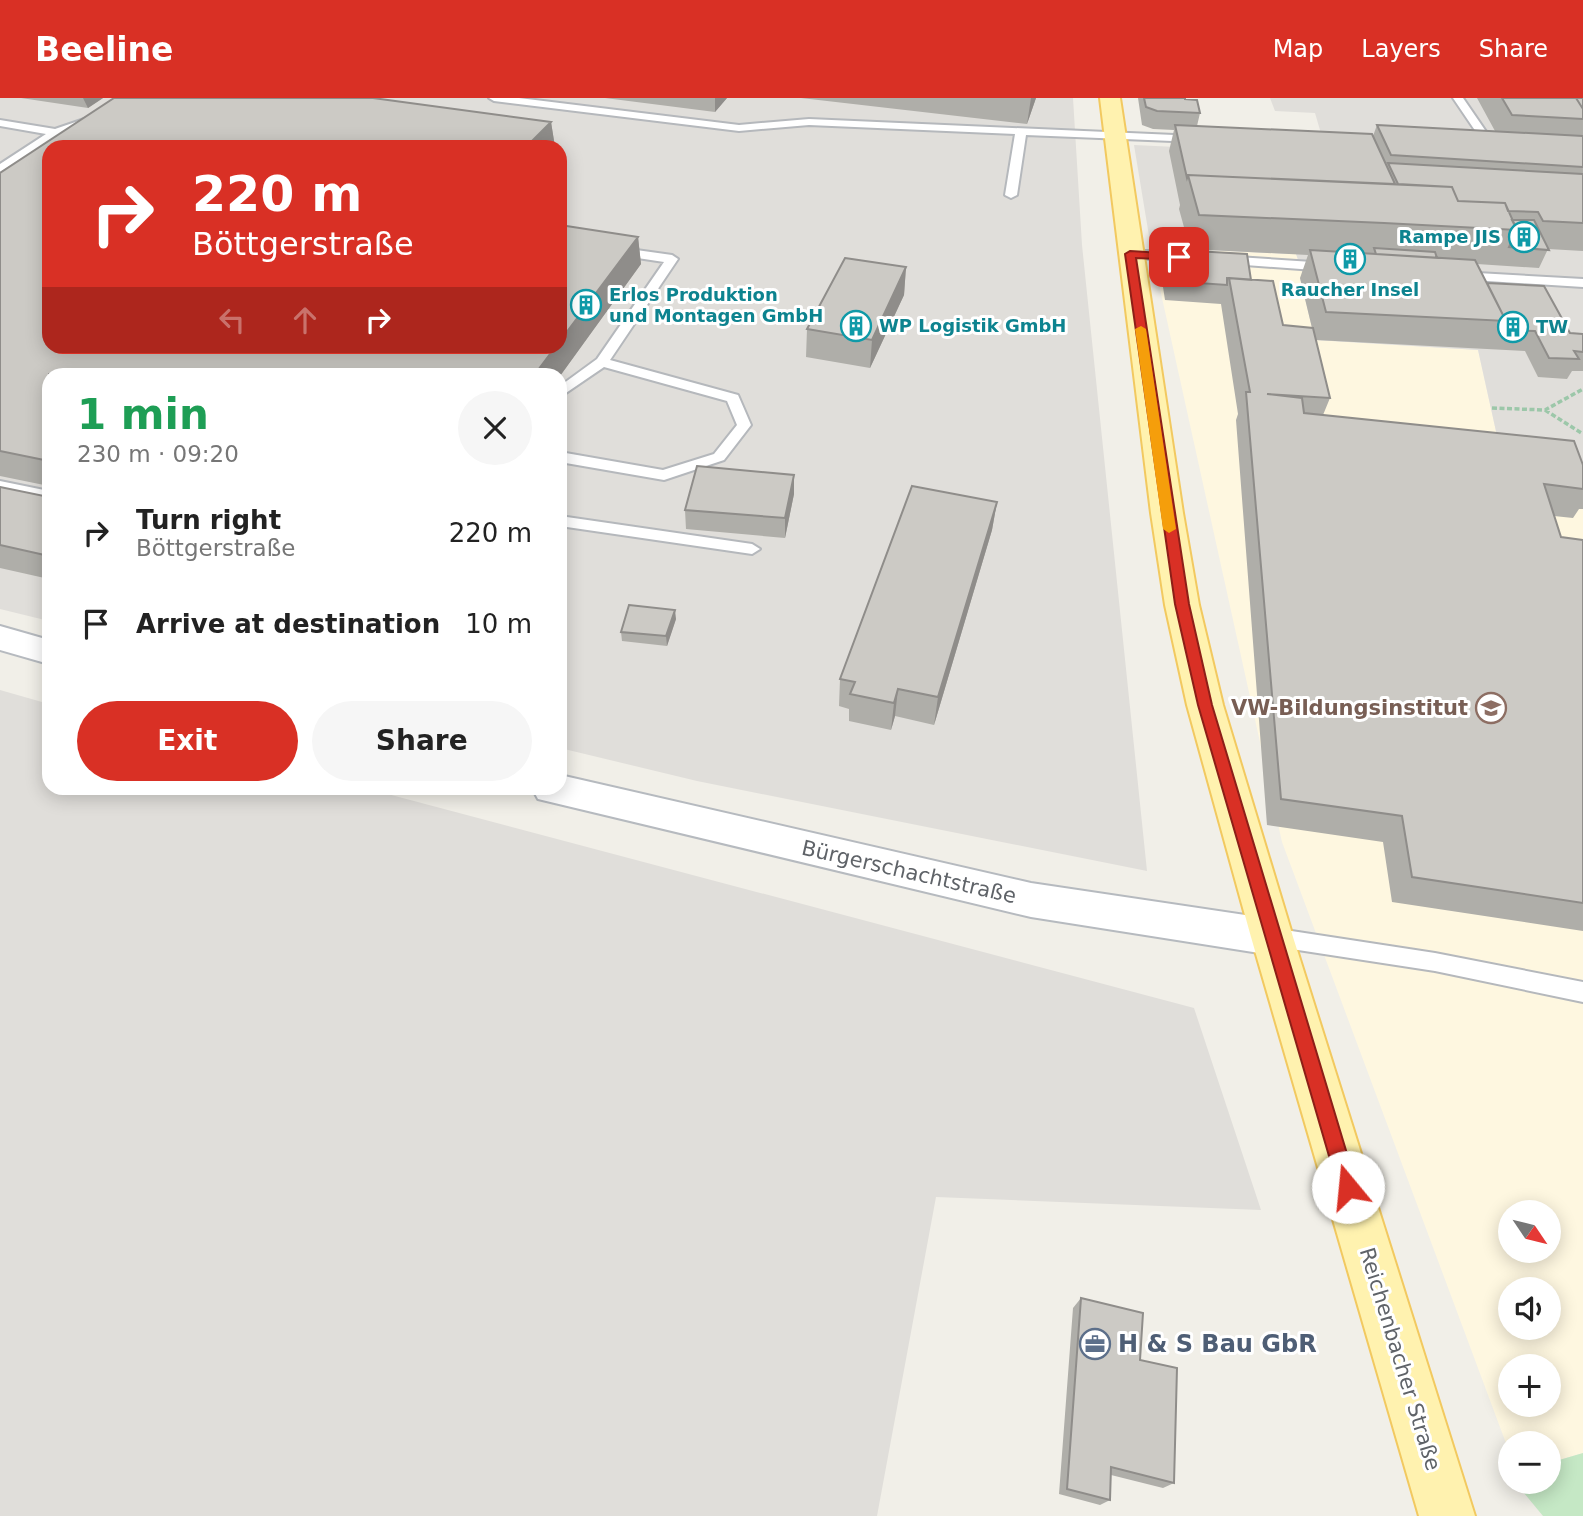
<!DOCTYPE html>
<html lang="en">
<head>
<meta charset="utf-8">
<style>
  :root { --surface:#fff; --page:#f6f6f6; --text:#222; --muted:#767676; --accent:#d93025 }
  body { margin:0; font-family:"DejaVu Sans",sans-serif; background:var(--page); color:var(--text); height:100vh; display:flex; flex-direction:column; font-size:26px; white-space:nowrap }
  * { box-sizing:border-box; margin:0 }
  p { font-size:23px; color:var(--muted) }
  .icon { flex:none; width:38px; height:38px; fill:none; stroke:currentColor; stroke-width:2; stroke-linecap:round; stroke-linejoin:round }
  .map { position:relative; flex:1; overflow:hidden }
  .panel { position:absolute; left:42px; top:270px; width:525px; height:427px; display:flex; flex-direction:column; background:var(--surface); border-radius:21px; box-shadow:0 4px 18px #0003 }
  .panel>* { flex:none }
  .hud { position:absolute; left:42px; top:42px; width:525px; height:214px; border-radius:21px; box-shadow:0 4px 18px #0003; background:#d93025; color:#fff; overflow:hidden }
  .needle { width:46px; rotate:125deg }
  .fabs { position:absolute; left:1498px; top:1102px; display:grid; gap:14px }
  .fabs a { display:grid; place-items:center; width:63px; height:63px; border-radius:50%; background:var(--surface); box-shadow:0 4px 18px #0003; font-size:35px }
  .pin { position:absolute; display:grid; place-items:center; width:60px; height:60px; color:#fff; margin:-30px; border-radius:14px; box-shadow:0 4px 10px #0006 }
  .me { position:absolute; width:77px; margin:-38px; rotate:343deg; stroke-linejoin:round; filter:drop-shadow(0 0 5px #0008) }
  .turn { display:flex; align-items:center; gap:24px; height:147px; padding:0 35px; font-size:32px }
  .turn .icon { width:91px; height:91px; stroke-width:2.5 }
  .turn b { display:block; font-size:49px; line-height:60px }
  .lanes { display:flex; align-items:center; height:66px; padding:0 35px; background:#0003; justify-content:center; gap:35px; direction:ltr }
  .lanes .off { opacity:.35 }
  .round { display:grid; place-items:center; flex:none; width:74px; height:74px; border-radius:37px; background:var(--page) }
  .headline { display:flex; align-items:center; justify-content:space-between; height:119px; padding:0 35px }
  h1 { font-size:42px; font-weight:700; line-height:52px; color:#1e9e55 }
  .cta { display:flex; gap:14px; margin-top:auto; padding:14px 35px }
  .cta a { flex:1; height:80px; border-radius:42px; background:var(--accent); color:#fff; font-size:28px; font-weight:700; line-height:80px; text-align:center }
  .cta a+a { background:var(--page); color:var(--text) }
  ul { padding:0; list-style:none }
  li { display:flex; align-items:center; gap:21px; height:91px; padding:0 35px }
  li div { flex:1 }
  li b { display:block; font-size:26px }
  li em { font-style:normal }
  header { display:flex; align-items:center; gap:42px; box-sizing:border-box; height:98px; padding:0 35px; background:var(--accent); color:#fff }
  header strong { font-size:33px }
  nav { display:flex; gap:38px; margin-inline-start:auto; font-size:24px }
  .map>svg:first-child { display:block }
</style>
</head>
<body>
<header>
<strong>Beeline</strong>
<nav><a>Map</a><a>Layers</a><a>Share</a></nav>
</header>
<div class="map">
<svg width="1583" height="1418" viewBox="0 0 1583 1418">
  <rect width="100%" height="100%" fill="#f1efe8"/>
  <!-- commercial -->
  <path fill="#fef7e0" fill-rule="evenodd" d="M1151,150L1296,156L1304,180L1316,242L1478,252L1503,365L1583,391V1355L1549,1365V1346H1510V1356L1282,744ZM1510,1115H1549V1153H1510ZM1510,1192H1549V1230H1510ZM1510,1269H1549V1307H1510Z"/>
  <!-- industrial -->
  <path fill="#e0deda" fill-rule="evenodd" d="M0,0H1073L1082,147L1147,773L697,683L560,650V276H49V523L0,511ZM49,49H560V248H49Z
    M1270,0H1583V391L1503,365L1478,252L1315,242L1300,180L1304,179L1296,156L1151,150L1134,47L1327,56L1315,15L1275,13Z
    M0,592L49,606V690H365L1194,910L1261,1112L936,1099L877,1418H0Z"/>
  <!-- green -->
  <path fill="#c5e8c5" d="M1583,1355V1418H1543L1524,1395L1530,1384H1549V1365Z"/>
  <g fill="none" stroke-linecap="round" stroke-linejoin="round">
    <!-- lane casing -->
    <g stroke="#b5b8bc" stroke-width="4">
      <path id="lane" d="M124,0H136L107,20L60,36L0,74V66L46,36L0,28V22L55,31L99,16Z
        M489,0H519L739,27L809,21L1197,38L1202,41L1197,44L1026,37L1017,97L1011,100L1005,97L1015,36L809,27L739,33L494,3Z
        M1453,0H1463L1500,54L1499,56H1491Z
        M615,149L672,157L678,161L610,262L738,297L751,327L724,362L664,382L560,364V354L663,372L714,356L737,327L727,303L604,269L560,299V288L597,261L664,164L611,156L609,153Z
        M1130,152L1192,156L1198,160L1192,164L1126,159L1124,156Z
        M1222,158L1328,165L1334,169L1328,173L1218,165V159Z
        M1460,174L1583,181V189L1456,181L1454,178Z
        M0,383L49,393V403L0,393Z
        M560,418L752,446L760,451L752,456L560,428Z
        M1272,830L1435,855L1583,884V904L1435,873L1272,848L1265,845L1262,839L1265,833Z"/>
    </g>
    <!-- secondary casing -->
    <g stroke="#b6babf" stroke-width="4">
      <path id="secondary" d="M0,528L49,542V566L0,552Z
        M560,677L1031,785L1272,821L1287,826L1293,839L1287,852L1272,857L1031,819L538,701L532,690H560Z"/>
    </g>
    <!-- primary casing -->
    <g stroke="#f2c960" stroke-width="4">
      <path id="primary" d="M1100,0H1120L1183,415L1199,507L1223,607L1293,839L1475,1418H1419L1251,839L1187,607L1165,507L1151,415Z"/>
    </g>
    <!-- path -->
    <path stroke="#9cc7a9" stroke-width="3.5" stroke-dasharray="5 2.5" stroke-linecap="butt" d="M1492,310L1545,312L1583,291
      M1545,312L1583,336"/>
    <!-- lane -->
    <use href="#lane" fill="#fff" fill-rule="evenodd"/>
    <!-- secondary -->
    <use href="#secondary" fill="#fff" fill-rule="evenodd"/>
    <!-- primary -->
    <use href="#primary" fill="#fff2af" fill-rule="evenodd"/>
  </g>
  <!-- wall -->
  <path fill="#afaea9" d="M21,0H103L88,10Z
    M114,0H373L551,24L555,49H49V248H560V127L638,139L641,166L560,278V276H49V388L0,378V75Z
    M605,0H727L715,14Z
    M801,0H1036L1027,26Z
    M1138,0H1185L1200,15L1197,28L1373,38L1377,27L1495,33L1477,0H1583V153L1548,151L1539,170L1477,166L1487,185L1570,235L1583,236V273H1572L1567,281L1538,279L1525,253L1316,242L1330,300L1323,317L1583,367V411H1579L1573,420L1554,418L1561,439L1583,442V833L1392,804L1383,744L1267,727L1236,322L1238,316L1221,206L1165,202L1161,176L1166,157L1251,182L1283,227L1312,230L1300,180L1308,157L1190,151L1179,111L1180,107L1169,53L1174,32L1153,31L1142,27Z
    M906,169L904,197L870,270L806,259L807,231Z
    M794,377V396L785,440L686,431L685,412Z
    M0,389L49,399V481L0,470Z
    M997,404L992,432L934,627L895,618L891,632L849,623V611L839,608L840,581Z
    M676,521L667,548L622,543L621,534Z
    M1081,1200L1140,1262L1174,1385L1163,1390L1111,1377L1110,1402L1100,1407L1059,1396L1073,1210Z"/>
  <!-- shaded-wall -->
  <path fill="#8f8d8a" d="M83,0H103L88,10Z
    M715,0H727L715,14Z
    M1031,0H1036L1027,26Z
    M551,24L555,49H526Z
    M638,139L641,166L560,278V276H535L556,248H560V243Z
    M906,169L904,197L870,270L872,242Z
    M794,377V396L785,440V420Z
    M997,404L992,432L934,627L938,599Z
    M675,512L676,521L667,548L666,538Z
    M898,591L895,618L891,632L894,605Z"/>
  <!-- building -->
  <path fill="#cccac5" stroke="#8f8d8a" stroke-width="2" d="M114,0H373L551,24L526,49H49V248H556L535,276H49V363L0,353V75Z
    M1144,0H1185V1L1197,2L1200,15L1157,13L1146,9Z
    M1502,0H1576L1583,11V21L1512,17Z
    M1576,0H1583V11Z
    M1175,27L1372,36L1395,86L1188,77L1187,80Z
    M1377,27L1583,38V69L1391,57Z
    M1388,65L1583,76V125L1543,123L1538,114L1508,113L1505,105L1458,103L1452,89L1398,86Z
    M1188,77L1452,89L1458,103L1505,105L1517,132L1384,125L1199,117Z
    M1512,122H1534L1549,152L1509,149L1517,132Z
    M560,127L638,139L560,243Z
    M1374,150L1435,154L1437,160L1376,156Z
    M1177,152L1247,156L1251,182L1227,180V187L1170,183L1166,157Z
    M1310,152L1475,162L1506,223L1326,214Z
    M845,160L906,169L872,242L807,231Z
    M1229,180L1273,183L1283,227L1313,230L1330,300L1267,296L1302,300L1304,315L1574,343L1583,367V391L1544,386L1561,439L1583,442V805L1412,779L1402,718L1281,701L1246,294H1250Z
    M1487,185L1544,188L1570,235L1583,236V254L1574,253L1579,261L1549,260L1535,233L1501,232L1506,223Z
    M697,368L794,377L785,420L685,412Z
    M912,388L997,404L938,599L898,591L894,605L850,596L855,584L840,581Z
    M0,389L49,399V458L0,447Z
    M629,507L675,512L666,538L621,534Z
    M1081,1200L1143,1215L1140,1262L1177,1270L1174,1385L1111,1369L1110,1402L1067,1391Z"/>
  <!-- route -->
  <path fill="#d93025" stroke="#8d1f18" stroke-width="2" d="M1130,153L1179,156L1184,159L1179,162L1136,160L1189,506L1212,607L1357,1089L1355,1096L1348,1099L1340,1096L1338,1089L1198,607L1175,506L1125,156Z"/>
  <!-- slow -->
  <path fill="#f59e0b" d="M1141,228L1146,231L1176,431L1169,435L1163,431L1135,231Z"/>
  <!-- icons -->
  <defs>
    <g id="building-ring" transform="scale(1.575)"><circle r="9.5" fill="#fff" stroke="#0f9aa8" stroke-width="1.5"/><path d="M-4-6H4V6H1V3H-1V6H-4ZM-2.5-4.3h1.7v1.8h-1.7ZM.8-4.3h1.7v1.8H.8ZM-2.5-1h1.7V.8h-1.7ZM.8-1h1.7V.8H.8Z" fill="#0f9aa8"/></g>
    <g id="school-ring" transform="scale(1.575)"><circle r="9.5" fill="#fff" stroke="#8d6e63" stroke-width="1.5"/><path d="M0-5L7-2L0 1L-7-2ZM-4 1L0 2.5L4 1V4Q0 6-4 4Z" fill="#8d6e63"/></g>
    <g id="office-ring" transform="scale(1.575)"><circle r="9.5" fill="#fff" stroke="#5c6f8a" stroke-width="1.5"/><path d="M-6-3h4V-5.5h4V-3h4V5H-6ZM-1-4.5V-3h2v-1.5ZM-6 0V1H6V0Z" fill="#5c6f8a"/></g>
  </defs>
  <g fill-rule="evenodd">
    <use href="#building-ring" x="1524" y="139"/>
    <use href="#building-ring" x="1350" y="161"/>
    <use href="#building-ring" x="586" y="207"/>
    <use href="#building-ring" x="856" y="228"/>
    <use href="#building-ring" x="1513" y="229"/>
    <use href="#school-ring" x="1491" y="610"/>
    <use href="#office-ring" x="1095" y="1246"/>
  </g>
  <g text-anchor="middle" stroke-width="6" stroke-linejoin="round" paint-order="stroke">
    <!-- far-culture labels -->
    <g font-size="18" font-weight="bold" fill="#0d838f" stroke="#fff" text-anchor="start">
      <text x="1501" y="145" text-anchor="end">Rampe JIS</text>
      <text x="1350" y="198" text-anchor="middle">Raucher Insel</text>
      <text x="609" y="203">Erlos Produktion<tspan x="609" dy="21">und Montagen GmbH</tspan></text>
      <text x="879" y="234">WP Logistik GmbH</text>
      <text x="1536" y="235">TW</text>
    </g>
    <!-- education labels -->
    <g font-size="21" font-weight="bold" fill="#785e54" stroke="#fff" text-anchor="end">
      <text x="1468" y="617">VW-Bildungsinstitut</text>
    </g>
    <!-- street labels -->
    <g font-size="21" fill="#5f6368" stroke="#fff">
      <text transform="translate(909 774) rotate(13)" y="7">Bürgerschachtstraße</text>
      <text transform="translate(1400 1261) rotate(73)" y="7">Reichenbacher Straße</text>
    </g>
    <!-- near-service labels -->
    <g font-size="24" font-weight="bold" fill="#4e5e75" stroke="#fff" text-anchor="start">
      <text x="1118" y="1254">H &amp; S Bau GbR</text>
    </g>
  </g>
</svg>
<div class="fabs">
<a><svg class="needle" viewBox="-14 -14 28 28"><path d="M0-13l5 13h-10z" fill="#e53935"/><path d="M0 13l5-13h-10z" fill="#767676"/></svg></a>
<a><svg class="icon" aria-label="sound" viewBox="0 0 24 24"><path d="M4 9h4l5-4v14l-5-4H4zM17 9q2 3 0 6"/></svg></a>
<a>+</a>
<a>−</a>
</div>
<div class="pin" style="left:1179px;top:159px;background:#d93025"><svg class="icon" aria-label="arrive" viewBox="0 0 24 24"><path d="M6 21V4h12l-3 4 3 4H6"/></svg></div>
<svg class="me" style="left:1348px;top:1089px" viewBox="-20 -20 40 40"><circle r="19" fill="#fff"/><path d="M0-13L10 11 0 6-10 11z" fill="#d93025"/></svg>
<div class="hud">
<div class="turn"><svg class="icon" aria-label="right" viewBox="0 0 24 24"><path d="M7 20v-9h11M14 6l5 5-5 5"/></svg><div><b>220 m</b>Böttgerstraße</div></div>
<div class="lanes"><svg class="icon off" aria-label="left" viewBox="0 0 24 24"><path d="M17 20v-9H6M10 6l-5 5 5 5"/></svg><svg class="icon off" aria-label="ahead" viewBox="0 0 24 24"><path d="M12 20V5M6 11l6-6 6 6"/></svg><svg class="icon" aria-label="right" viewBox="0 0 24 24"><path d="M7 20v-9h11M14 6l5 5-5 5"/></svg></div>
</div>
<section class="panel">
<div class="headline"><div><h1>1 min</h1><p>230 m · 09:20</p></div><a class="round"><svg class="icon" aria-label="close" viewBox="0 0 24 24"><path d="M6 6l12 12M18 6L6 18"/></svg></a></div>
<ul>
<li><svg class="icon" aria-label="right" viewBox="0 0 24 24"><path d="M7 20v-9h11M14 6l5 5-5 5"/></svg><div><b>Turn right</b><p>Böttgerstraße</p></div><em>220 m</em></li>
<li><svg class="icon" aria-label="arrive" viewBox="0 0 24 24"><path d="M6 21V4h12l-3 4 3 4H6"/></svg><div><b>Arrive at destination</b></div><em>10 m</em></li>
</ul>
<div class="cta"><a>Exit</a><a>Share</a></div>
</section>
</div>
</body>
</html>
